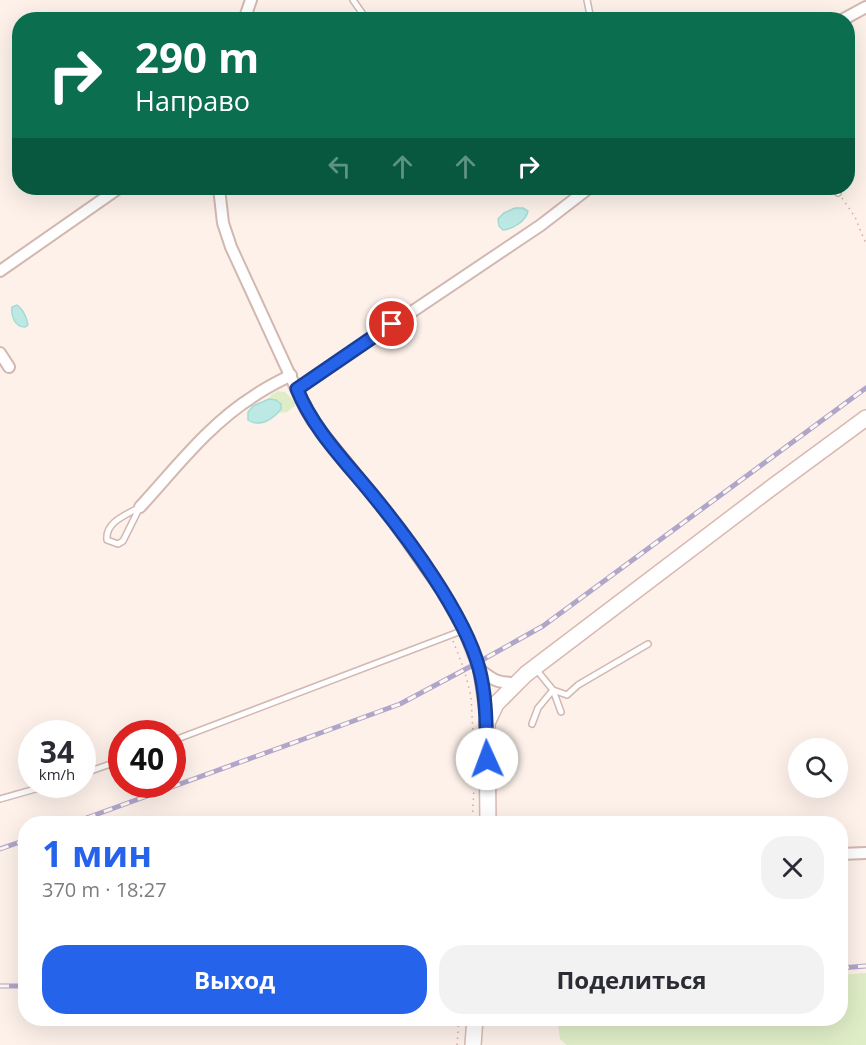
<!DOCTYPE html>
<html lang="ru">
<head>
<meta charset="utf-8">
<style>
  :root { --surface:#fff; --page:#f2f2f3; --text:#2b2b33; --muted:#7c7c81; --accent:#2563eb }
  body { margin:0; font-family:"Open Sans",sans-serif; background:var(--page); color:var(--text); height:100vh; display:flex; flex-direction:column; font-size:22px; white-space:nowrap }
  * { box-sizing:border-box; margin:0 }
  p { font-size:20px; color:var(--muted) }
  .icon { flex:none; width:33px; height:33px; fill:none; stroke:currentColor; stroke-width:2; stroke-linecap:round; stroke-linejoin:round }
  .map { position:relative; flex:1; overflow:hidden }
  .details { position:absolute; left:18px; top:816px; width:830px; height:210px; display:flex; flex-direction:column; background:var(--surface); border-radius:24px; box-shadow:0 6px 24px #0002 }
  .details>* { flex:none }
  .hud { position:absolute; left:12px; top:12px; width:843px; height:183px; border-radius:24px; box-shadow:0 6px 24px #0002; background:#0b6e4f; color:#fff; overflow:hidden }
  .fabs { position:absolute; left:788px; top:738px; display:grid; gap:12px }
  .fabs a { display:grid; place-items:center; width:60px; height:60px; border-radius:50%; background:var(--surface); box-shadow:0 6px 24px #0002; font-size:30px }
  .speed { position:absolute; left:18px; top:720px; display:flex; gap:12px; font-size:30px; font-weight:700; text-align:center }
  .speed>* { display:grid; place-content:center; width:78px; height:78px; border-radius:50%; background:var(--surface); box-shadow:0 6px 24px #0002; line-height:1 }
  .speed small { font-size:15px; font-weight:400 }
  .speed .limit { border:9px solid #d22; background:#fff; color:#111 }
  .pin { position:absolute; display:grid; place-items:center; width:51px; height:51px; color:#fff; margin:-26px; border:3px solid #fff; border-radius:50%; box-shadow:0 2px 6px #0007 }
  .me { position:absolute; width:66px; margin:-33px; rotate:358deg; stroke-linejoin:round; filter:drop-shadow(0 0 4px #0008) }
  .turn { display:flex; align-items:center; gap:21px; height:126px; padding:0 24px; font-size:27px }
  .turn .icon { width:78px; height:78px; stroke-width:2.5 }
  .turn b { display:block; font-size:42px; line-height:51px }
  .lanes { display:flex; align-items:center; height:57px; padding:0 24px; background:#0003; justify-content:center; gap:30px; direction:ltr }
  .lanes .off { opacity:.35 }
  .round { display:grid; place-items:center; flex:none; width:63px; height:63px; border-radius:24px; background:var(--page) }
  .headline { display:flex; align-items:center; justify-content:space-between; height:102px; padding:0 24px }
  h1 { font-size:36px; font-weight:700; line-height:45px; color:var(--accent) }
  .action { display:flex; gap:12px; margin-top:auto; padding:12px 24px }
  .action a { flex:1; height:69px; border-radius:24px; background:var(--accent); color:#fff; font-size:24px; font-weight:700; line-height:69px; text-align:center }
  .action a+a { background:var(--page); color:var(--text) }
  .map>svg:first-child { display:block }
</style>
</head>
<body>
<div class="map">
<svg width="866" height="1045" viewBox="0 0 866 1045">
  <rect width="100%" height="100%" fill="#fdf1ea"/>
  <!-- green -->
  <path fill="#dfedc7" d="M278,391L285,392L296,403L295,406L287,412L278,413L281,409L276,400L269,399L271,395Z
    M866,973V1045H567L560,1039L557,1019L840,1018V975Z"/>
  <!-- water -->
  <path fill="#bde9e4" stroke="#a2dbd6" stroke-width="1.5" d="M515,208H523L528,211C526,221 513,229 503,230L499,226L498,219L504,213Z
    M17,305C23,309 27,318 28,325L25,327C14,327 11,315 12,307Z
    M269,399L276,400L281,404V409C273,419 260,428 248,420V412L253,406Z"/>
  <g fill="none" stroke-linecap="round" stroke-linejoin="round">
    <!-- lane casing -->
    <g stroke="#d3b7b1" stroke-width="8">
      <path id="lane" d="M353,0L367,20
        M587,0L591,20
        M835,188L838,193
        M140,507L123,541L118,544L107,540C105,522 126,515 140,507Z
        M535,668L553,690L567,695L578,685L648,644
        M532,724L538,708L553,690L561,712
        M172,741L464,630
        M82,774L122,760
        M0,799L53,784"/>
    </g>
    <!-- street casing -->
    <g stroke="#d3b7b1" stroke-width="14">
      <path id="street" d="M244,20L251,0
        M842,20L866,7
        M219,188L223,223L231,247L305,408L312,420L388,514L442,591L464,630L479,669L487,723
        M0,271L119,188
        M0,353L9,367
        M297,389L541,225L589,188
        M140,507C175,469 209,424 254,396C265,388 278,382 291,375
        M479,669C493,680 497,683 516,683
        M840,854L866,853"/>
    </g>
    <!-- secondary casing -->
    <g stroke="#d9b8b1" stroke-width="18">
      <path id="secondary" d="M488,824L487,723L496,704L526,674L771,488L866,418
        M473,1045L475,1018"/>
    </g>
    <!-- path -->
    <path stroke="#daaaa2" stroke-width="1.5" stroke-dasharray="1.5 4.5" stroke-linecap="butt" d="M842,198L855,217L866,244
      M453,641L464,669L471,696L474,753
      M472,824L474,788
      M457,1045L459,1018"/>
    <!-- lane -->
    <use href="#lane" stroke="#fff" stroke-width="5"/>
    <!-- street -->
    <use href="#street" stroke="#fff" stroke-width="10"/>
    <!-- secondary -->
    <use href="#secondary" stroke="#fff" stroke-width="15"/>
    <!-- rail casing -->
    <g stroke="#b0a6c9" stroke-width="5">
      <path id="rail" d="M70,824L400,704L477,663L543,626L866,388
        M0,849L26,840
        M840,968L866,966
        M0,986H26"/>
    </g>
    <!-- rail -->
    <use href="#rail" stroke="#fff6f1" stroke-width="3" stroke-dasharray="9" stroke-linecap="butt"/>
  </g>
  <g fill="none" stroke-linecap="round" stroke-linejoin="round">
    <!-- route casing -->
    <g stroke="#184099" stroke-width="15">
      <path id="route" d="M392,324L297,389C313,429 344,460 371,493C408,538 464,613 479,668C487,698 486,729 487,759"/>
    </g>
    <!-- route -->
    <use href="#route" stroke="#2563eb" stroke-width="10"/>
  </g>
</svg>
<div class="fabs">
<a><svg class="icon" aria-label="search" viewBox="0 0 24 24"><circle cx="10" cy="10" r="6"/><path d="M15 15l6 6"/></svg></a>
</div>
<div class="speed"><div>34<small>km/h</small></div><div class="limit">40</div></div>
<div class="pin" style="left:392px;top:324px;background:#d93025"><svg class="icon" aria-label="arrive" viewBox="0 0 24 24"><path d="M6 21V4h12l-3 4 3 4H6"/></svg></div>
<svg class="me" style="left:487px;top:759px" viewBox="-20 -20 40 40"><circle r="19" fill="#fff"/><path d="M0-13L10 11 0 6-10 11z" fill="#2563eb"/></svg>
<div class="hud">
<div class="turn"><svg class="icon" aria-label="right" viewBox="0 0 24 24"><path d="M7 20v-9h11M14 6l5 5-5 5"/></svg><div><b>290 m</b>Направо</div></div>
<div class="lanes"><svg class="icon off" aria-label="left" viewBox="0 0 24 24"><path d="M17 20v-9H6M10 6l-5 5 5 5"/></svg><svg class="icon off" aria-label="ahead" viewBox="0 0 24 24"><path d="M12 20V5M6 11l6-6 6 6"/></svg><svg class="icon off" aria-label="ahead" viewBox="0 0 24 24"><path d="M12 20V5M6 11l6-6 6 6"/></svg><svg class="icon" aria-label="right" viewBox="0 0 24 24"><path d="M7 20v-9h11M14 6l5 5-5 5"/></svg></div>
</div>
<section class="details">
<div class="headline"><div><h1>1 мин</h1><p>370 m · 18:27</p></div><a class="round"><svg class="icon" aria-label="close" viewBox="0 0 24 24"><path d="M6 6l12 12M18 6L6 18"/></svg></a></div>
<div class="action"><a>Выход</a><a>Поделиться</a></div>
</section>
</div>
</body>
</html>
